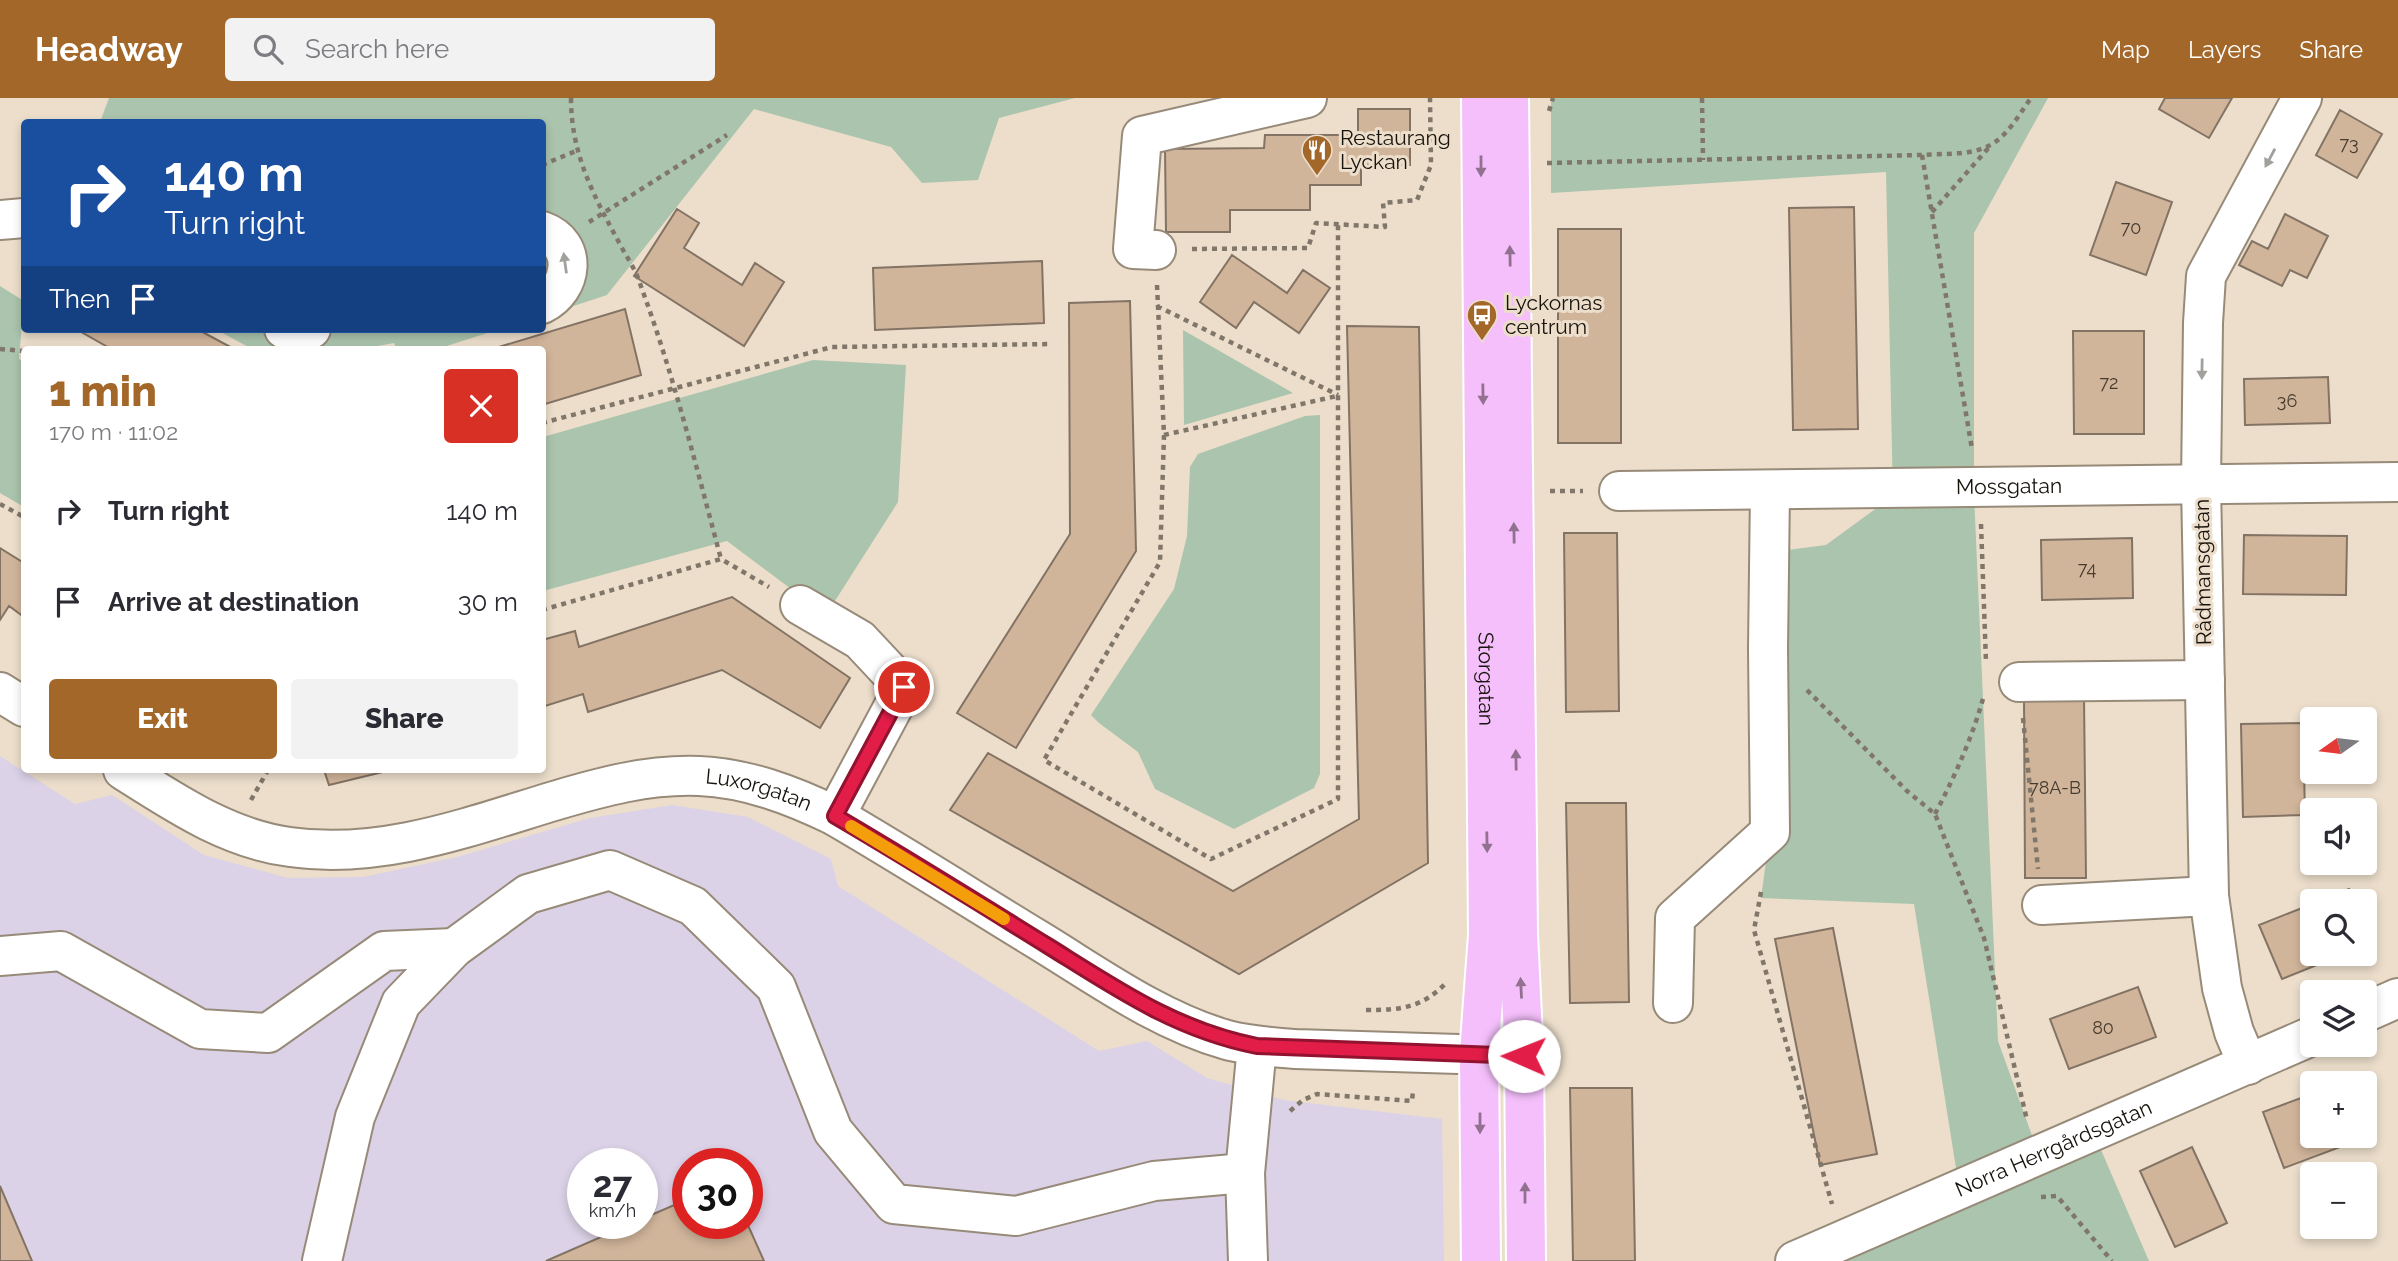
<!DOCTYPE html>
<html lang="en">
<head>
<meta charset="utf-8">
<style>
  :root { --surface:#fff; --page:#f2f2f3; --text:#2b2b33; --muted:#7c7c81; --accent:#a26729 }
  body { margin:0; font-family:Raleway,sans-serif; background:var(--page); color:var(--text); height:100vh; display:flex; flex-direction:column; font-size:26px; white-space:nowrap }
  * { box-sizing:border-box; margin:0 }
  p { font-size:23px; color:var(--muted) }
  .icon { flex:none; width:38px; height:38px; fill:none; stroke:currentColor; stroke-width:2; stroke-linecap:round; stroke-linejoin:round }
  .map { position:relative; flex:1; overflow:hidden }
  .details { position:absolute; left:21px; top:248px; width:525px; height:427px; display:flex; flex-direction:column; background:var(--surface); border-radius:7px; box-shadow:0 4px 10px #0003 }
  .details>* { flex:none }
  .hud { position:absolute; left:21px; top:21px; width:525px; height:214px; border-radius:7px; box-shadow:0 4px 10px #0003; background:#1a4fa0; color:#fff; overflow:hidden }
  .needle { width:46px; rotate:256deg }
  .controls { position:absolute; left:2300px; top:609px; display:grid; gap:14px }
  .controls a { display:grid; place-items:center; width:77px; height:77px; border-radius:7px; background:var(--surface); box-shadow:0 4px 10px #0003; font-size:35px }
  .speed { position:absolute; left:567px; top:1050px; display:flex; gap:14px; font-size:35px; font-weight:700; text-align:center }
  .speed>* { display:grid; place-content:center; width:91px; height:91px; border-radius:50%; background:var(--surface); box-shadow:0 4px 10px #0003; line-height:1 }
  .speed small { font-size:18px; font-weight:400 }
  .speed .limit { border:10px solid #d22; background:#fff; color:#111 }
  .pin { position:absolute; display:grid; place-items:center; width:60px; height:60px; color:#fff; margin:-30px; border:4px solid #fff; border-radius:50%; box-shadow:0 2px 7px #0007 }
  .me { position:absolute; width:77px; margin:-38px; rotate:271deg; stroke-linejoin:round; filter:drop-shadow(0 0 5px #0008) }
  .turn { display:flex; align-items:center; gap:24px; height:147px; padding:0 28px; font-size:32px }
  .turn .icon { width:91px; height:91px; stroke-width:2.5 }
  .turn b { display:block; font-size:49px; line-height:60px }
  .then { display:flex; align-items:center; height:66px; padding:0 28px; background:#0003; gap:14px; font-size:26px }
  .round { display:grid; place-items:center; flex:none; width:74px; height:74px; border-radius:7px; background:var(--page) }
  .summary { display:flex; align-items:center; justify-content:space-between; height:119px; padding:0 28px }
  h1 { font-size:42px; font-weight:800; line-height:52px; color:var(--accent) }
  .button { display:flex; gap:14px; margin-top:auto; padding:14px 28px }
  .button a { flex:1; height:80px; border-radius:7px; background:var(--accent); color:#fff; font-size:28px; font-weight:800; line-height:80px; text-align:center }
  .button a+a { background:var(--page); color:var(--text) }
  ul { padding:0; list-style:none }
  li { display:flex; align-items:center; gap:21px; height:91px; padding:0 28px }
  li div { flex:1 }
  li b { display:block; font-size:26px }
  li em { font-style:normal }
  header { display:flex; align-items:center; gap:42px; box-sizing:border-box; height:98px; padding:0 35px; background:var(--accent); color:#fff }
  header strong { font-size:33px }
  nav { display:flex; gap:38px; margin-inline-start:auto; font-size:24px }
  .search { width:490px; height:63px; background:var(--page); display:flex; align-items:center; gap:18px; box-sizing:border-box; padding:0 24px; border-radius:7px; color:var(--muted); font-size:26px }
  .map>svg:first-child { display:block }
</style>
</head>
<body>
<header>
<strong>Headway</strong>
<div class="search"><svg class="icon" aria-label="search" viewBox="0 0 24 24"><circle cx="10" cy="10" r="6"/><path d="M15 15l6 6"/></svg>Search here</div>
<nav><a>Map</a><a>Layers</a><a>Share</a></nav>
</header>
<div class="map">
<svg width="2398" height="1163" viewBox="0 0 2398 1163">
  <rect width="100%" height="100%" fill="#ecdecb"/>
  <!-- industrial -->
  <path fill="#dbd2e7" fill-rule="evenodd" d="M0,658L75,706L112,697L204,757L288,780L363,779L457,759L590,720L672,707L748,719L831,761L838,788L1099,953L1147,943L1207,980L1284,1002L1442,1021L1444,1163H0ZM583,1066H642V1125H583ZM688,1066H747V1125H688Z"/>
  <!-- green -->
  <path fill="#abc4ad" d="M109,0H1075L999,20L978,82L922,85L891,49L754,11L607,197L543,218L542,24H100Z
    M1551,0H2048L1974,135V396L1998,943L2038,1054L2092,1031L2149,1163H1787L1959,1089L1914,806L1761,800L1770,734L1780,453L1826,447L1893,398L1886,74L1551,95Z
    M0,188L24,203L19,261L24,264V409L0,395Z
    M215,231H500L434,252H397L394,245L356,252H254Z
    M1183,232L1293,295L1184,327Z
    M813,262L906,267L898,404L826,517L727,443L543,493V339Z
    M1320,317V676L1314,690L1234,731L1155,691L1138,654L1099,625L1091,617L1174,491L1187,438L1190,369L1198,356L1305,318Z"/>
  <!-- building -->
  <path fill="#d1b59b" stroke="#837364" stroke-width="2" d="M2165,0H2232L2209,40L2159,11Z
    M1358,11H1410V67H1361V87H1310V112H1230V134H1166L1165,51L1264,50L1265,37H1358Z
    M2340,12L2382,36L2357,80L2316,57Z
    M2116,84L2172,104L2146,177L2090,157Z
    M1854,109L1858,331L1793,332L1789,110Z
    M677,111L699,125L684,150L742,187L755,165L784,184L744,248L634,178Z
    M2285,116L2328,138L2307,180L2290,172L2282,188L2239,167L2252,143L2268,151Z
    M1558,131H1621V345H1558Z
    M1232,157L1287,195L1303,172L1330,190L1299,235L1254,204L1236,230L1200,204Z
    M1042,163L1044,225L875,232L873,170Z
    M1130,203L1136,453L1016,650L957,615L1070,436L1069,205Z
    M625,211L641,277L542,307V252H489Z
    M1347,228L1419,229L1428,765L1239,876L950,712L988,655L1233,793L1359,721Z
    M76,231H197L236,252H113Z
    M2073,233H2144V336H2074Z
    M2328,279L2330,325L2245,327L2244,281Z
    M1564,435H1617L1619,613L1566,614Z
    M2244,437L2347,438L2346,497L2243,496Z
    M2132,440L2133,500L2042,502L2041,442Z
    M0,450L24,465V519L9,508L0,522Z
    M732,499L850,580L820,630L722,572L588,614L583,596L542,609V542L575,533L579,549Z
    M2024,599H2084L2086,780H2025Z
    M2303,625L2305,717L2243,719L2241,626Z
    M324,672H391L329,687Z
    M1566,705H1626L1629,904L1570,905Z
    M2349,791L2354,803H2317Z
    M2312,806V856H2344L2282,881L2259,827Z
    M1833,830L1877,1056L1820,1067L1775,841Z
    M2138,889L2156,939L2069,971L2050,921Z
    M1570,990H1632L1635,1163H1573Z
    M2312,996V1038H2364V1006L2375,1036L2284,1070L2263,1014Z
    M2192,1049L2227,1125L2175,1149L2140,1073Z
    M0,1088L32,1163H0Z
    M688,1101V1125H747L764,1163H546L633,1125H642V1121Z"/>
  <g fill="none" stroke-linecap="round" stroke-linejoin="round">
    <!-- minor casing -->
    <g stroke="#978a78" stroke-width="42">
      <g id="minor">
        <path d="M0,122L24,120"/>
        <path d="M542,133C579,146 573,191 542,206"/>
        <path d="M1156,152L1133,151L1142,38L1307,0"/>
        <path d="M284,231L293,236L311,231"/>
        <path id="s1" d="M1619,393L2398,384"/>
        <path d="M800,507L860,542L904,589L835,718"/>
        <path d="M2019,584L2205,582"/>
        <path d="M0,594L24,609"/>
        <path id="s2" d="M123,672C175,705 228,741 290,749C381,762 468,729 554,703C601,689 648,676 699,678C747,680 792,697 835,718C902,757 968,799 1035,840C1096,877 1157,922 1227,942C1249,948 1272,949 1295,951L1524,958"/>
        <path d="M2042,807L2209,798"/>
        <path d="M0,858L61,853L200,931L268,935L384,853L454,850"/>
        <path d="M1673,905L1675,820L1770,734L1768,551L1770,392"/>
        <path d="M2364,915L2398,900"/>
        <path d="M2248,967L2234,934L2222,890L2209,798L2201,386L2203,225L2206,178L2302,0"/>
        <path d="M322,1163L355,1019L401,905L454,850L528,796L610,772L693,808L776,889L833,1033L894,1106L1016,1118L1154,1083L1245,1075"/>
        <path d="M1248,1163L1245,1075L1257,948"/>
        <path id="s3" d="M1795,1163L2312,938"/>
      </g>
    </g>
    <!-- major casing -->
    <g stroke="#fff" stroke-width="42">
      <g id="major">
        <path id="s4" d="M1481,0L1488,837L1479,957L1481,1163"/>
        <path d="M1509,0L1518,836L1524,958L1526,1163"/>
      </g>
    </g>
    <!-- path -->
    <path stroke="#80776a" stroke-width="4.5" stroke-dasharray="5 5" stroke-linecap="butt" d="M571,0C571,58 595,100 622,150C628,161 635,171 639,183C673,274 696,368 721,461
      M1702,0L1703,62
      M1549,13L1553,0
      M1922,57L1972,351
      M1547,65L1922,57C1944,55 1973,58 1992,46C2009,36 2020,15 2031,0
      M542,67L576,53
      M1932,114L1991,47
      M589,124L727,37
      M1192,151L1308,150L1316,125L1385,129L1383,105L1417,102L1431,67L1430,0
      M1157,187L1164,337L1160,464L1044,662L1211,761L1338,701V126
      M1157,208L1338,297
      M0,251L24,253
      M542,325L832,249L1052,246
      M1164,337L1337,298
      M1550,393H1583
      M0,406L24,419
      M1981,426L1986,564
      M542,512L721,461L769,489
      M1807,592L1907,693L1935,716L1984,840L2027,1022
      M2023,620L2038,771
      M251,702L268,672
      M1935,716C1955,678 1973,638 1984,597
      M1761,794L1754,832L1832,1106
      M1366,912C1401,912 1422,910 1447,884
      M1290,1013L1303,1002L1317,996L1412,1003L1413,993
      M2041,1099L2057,1098L2112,1163"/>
    <!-- minor -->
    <use href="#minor" stroke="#fff" stroke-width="38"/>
    <!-- major -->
    <use href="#major" stroke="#f4bffb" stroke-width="38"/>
  </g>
  <!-- one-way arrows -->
  <defs><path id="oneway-solid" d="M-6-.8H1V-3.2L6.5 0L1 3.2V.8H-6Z" transform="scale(1.75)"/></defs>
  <g fill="#a2a09d">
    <use href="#oneway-solid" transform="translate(2270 60) rotate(118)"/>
    <use href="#oneway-solid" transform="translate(565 165) rotate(-98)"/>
    <use href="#oneway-solid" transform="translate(2202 271) rotate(91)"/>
  </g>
  <g fill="#91718f">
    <use href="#oneway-solid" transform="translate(1481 68) rotate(90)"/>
    <use href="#oneway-solid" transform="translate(1510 158) rotate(-91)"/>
    <use href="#oneway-solid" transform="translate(1483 296) rotate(89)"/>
    <use href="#oneway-solid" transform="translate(1514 435) rotate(-91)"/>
    <use href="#oneway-solid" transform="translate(1516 662) rotate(-91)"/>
    <use href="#oneway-solid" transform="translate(1487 744) rotate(89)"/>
    <use href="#oneway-solid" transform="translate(1521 890) rotate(-93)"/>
    <use href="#oneway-solid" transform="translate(1480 1025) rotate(90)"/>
    <use href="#oneway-solid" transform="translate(1525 1095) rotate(-90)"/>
  </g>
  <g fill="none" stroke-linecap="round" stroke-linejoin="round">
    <!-- route casing -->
    <g stroke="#92132f" stroke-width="18">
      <path id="route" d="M904,589L835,718C907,760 977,804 1048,848C1117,891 1176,932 1257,948L1524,958"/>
    </g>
    <!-- route -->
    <use href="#route" stroke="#e11d48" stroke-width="12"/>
    <!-- slow -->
    <path stroke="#f59e0b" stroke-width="12" d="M851,728L1004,821"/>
  </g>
  <!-- icons -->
  <defs>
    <g id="restaurant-pin" transform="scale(1.575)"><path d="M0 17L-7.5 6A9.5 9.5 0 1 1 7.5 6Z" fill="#a26729" stroke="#ecdecb"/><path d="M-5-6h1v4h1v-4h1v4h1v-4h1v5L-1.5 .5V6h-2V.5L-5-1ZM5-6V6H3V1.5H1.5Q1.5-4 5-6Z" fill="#fff"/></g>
    <g id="bus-pin" transform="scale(1.575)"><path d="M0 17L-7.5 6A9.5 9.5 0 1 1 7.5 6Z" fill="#a26729" stroke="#ecdecb"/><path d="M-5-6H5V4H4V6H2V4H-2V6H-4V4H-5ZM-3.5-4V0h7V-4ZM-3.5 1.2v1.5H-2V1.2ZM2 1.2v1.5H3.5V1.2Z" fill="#fff"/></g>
  </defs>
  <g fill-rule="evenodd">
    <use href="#restaurant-pin" x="1317" y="52"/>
    <use href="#bus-pin" x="1482" y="217"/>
  </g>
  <g text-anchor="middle" stroke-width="6" stroke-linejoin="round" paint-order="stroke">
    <!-- number labels -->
    <g font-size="18" fill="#463b2f">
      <text x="2349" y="52">73</text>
      <text x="2131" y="136">70</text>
      <text x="2109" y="291">72</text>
      <text x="2287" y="309">36</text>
      <text x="2087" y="477">74</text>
      <text x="2055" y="696">78A-B</text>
      <text x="2103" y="936">80</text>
    </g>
    <!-- poi labels -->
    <g font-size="21" fill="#17120b" stroke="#ecdecb" text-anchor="start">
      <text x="1340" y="47">Restaurang<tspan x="1340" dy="24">Lyckan</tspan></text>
      <text x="1505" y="212">Lyckornas<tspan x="1505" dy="24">centrum</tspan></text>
    </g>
    <!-- street labels -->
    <g font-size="21" fill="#17120b" stroke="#ecdecb">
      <text dy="7" stroke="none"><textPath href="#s1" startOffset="390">Mossgatan</textPath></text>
      <text transform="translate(2203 474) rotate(-91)" y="7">Rådmansgatan</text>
      <text dy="7" stroke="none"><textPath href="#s4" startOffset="581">Storgatan</textPath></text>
      <text dy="7" stroke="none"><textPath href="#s2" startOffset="665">Luxorgatan</textPath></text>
      <text dy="7" stroke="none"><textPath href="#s3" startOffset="282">Norra Herrgårdsgatan</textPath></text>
    </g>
  </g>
</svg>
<div class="controls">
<a><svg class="needle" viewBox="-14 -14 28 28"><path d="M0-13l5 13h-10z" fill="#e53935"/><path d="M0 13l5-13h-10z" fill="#7c7c81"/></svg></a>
<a><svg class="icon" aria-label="sound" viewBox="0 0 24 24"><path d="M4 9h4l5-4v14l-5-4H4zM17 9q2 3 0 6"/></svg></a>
<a><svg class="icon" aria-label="search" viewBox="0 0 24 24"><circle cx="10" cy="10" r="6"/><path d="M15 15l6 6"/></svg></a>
<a><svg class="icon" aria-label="layers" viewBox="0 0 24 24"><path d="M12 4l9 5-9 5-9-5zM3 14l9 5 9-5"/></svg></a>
<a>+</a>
<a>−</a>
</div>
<div class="speed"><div>27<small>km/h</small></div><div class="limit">30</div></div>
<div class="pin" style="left:904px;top:589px;background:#d93025"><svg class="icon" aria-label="arrive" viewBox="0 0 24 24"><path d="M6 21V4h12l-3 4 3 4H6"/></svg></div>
<svg class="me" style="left:1524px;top:958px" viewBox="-20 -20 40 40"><circle r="19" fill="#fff"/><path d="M0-13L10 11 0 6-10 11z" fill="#e11d48"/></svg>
<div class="hud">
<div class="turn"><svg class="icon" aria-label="right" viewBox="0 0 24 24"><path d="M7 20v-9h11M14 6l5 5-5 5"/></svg><div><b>140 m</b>Turn right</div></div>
<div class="then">Then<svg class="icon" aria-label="arrive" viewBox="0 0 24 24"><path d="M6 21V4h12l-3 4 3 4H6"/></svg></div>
</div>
<section class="details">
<div class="summary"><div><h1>1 min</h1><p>170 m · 11:02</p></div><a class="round" style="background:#d93025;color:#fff"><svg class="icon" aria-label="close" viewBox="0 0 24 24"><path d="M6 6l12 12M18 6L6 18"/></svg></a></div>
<ul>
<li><svg class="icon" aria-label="right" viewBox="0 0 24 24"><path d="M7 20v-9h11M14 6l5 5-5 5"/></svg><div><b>Turn right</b></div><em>140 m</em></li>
<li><svg class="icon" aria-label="arrive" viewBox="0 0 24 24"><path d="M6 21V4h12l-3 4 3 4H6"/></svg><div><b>Arrive at destination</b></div><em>30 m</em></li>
</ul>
<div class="button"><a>Exit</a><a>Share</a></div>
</section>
</div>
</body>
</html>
